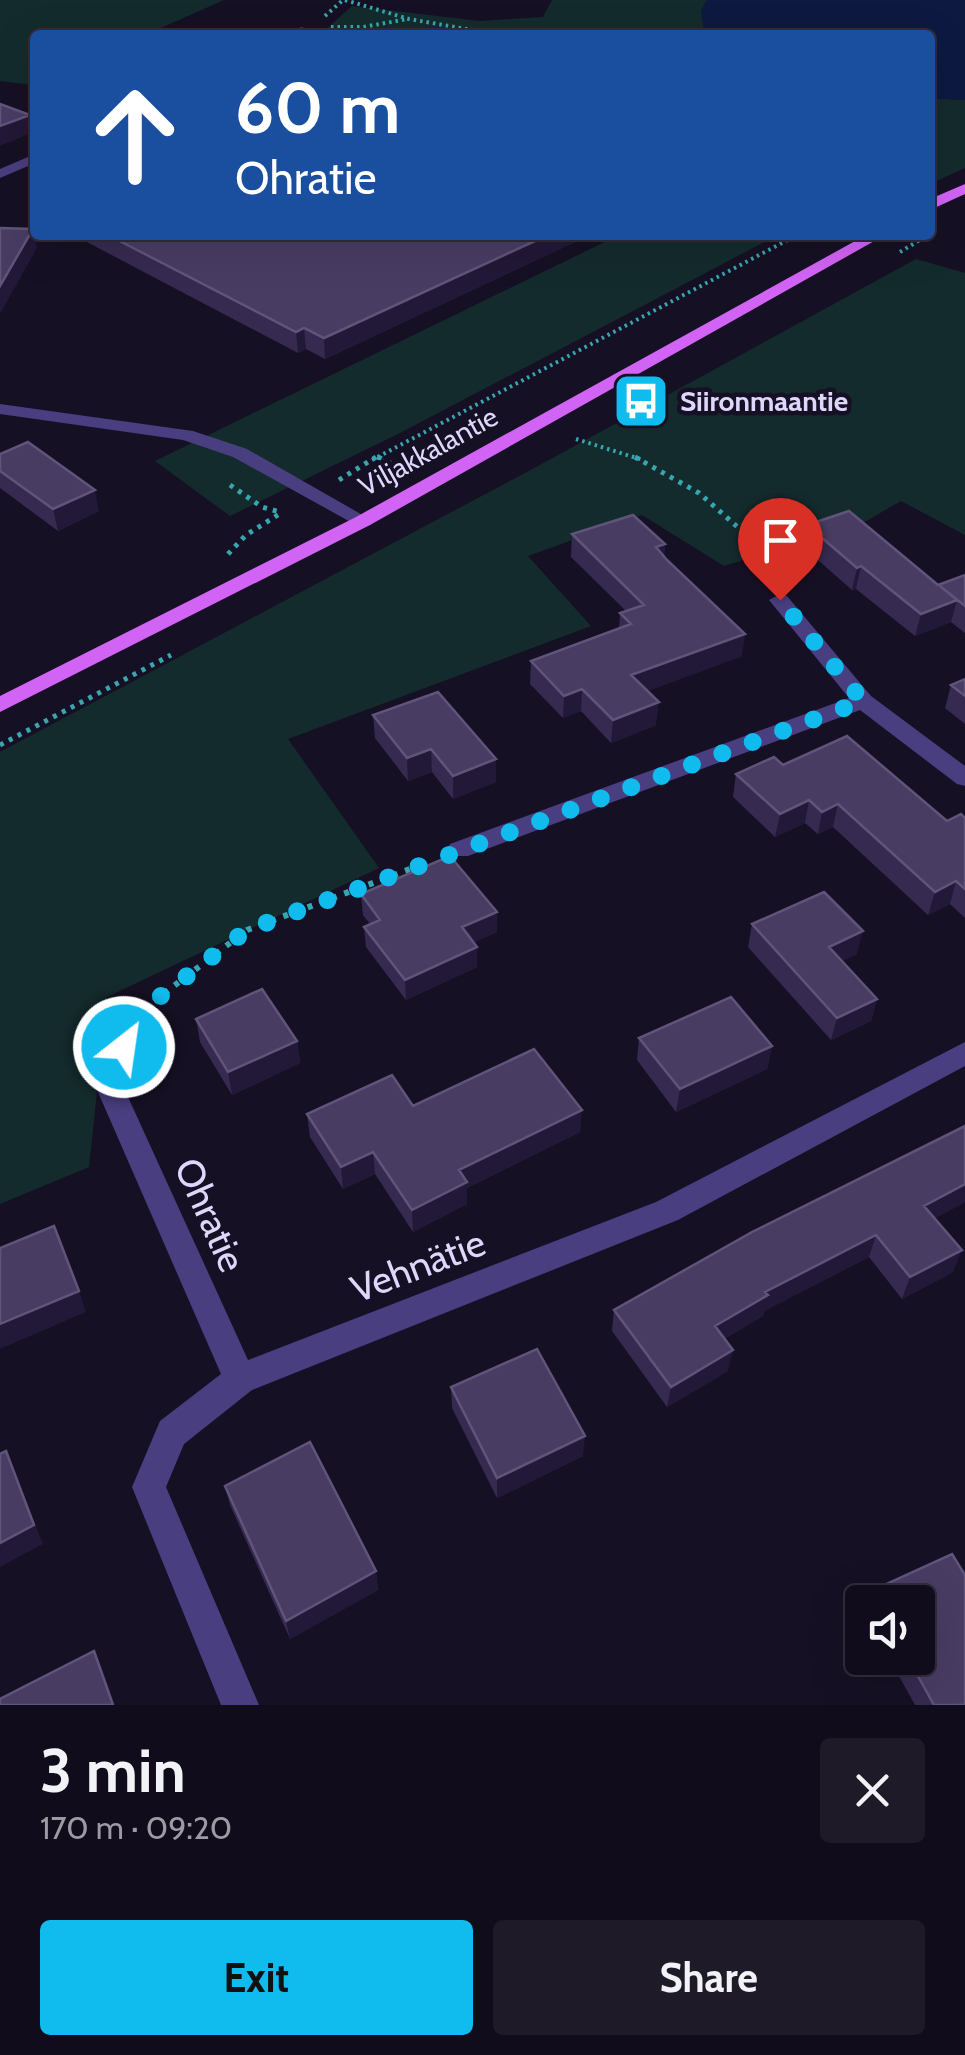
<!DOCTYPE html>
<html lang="en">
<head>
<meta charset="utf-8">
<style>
  :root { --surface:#100c1b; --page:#1e1a28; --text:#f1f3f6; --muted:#9c9ba3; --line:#302c3a; --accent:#10bbee }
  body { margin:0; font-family:Cabin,sans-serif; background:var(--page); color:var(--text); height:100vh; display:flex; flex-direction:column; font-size:38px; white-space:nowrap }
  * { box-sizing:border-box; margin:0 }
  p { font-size:32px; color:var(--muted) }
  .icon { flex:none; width:55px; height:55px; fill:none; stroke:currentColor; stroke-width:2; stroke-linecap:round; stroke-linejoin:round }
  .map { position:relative; height:1705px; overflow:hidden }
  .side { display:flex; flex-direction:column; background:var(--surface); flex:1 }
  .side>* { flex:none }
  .hud { position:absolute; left:30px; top:30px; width:905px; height:210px; border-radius:10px; box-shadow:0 10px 40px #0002,0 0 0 2px var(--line); background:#1a4fa0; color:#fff; overflow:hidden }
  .tools { position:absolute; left:845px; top:1585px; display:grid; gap:20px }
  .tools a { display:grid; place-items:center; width:90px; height:90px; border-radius:10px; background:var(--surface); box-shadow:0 10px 40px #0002,0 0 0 2px var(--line); font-size:50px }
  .pin { position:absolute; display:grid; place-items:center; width:85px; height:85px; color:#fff; margin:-102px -42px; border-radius:50% 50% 50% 0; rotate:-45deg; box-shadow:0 0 10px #0007 }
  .pin .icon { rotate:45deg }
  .me { position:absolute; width:110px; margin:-55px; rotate:30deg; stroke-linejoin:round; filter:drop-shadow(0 0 8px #0008) }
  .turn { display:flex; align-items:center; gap:35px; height:210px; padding:0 40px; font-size:45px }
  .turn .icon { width:130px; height:130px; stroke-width:2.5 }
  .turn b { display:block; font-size:70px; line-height:85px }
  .round { display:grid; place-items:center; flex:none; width:105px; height:105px; border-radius:10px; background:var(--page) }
  .summary { display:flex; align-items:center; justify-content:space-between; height:170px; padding:0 40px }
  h1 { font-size:60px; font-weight:700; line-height:75px }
  .button { display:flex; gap:20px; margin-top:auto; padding:20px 40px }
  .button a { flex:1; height:115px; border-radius:10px; background:var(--accent); color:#111; font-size:40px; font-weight:700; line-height:115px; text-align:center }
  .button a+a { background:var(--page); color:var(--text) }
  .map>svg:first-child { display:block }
</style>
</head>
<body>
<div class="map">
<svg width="965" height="1705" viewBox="0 0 965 1705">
  <rect width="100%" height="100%" fill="#161024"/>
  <!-- green -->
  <path fill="#142b2d" d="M0,0H224L145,35H35L33,85L0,81Z
    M552,0H707L701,11L705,35H333L323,32L352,6L480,21L543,17Z
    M930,98L965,100V168L930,184Z
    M619,235H778L398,434L230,516L155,461Z
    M916,259L965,273V535L901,501L861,524L724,566L642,515L528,556L591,626L288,739L379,868L107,997L89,1167L0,1204V752L538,466Z"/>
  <!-- water -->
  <path fill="#0d1940" d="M707,0H965V100L930,98V35H705L701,11Z"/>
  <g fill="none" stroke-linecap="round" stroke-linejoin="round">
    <!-- path-far2 -->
    <path stroke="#37a6af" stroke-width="4" stroke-dasharray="2.5 4" stroke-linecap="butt" d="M345,0L409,19L501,35
      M325,16L343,0
      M331,27H363L408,19
      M900,252L928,235
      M576,439L643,460
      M377,457L383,460
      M372,460L797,235"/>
    <!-- path-far1 -->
    <path stroke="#37a6af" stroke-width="5" stroke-dasharray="4 6" stroke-linecap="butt" d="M378,457L400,468
      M635,457L699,493L766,552L773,575
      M339,480L376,457
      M230,485L262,507L280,512
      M228,554L246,535L281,513
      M0,745L171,655"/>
    <!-- path -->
    <path stroke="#37a6af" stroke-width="6" stroke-dasharray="5 8" stroke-linecap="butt" d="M120,1055L140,1012L247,930L429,862"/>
    <!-- minor -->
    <path fill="#493e80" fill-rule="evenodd" d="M301,27L311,30L306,35H292Z
      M35,154V163L0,178V169Z
      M0,404L193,431L247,449L373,521L370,525H356L233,457L183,440L0,414Z
      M780,594L787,596L871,696L965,766V786L957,784L860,710L468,856H450L447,850L450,844L849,698L769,600Z
      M965,1042V1066L678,1220L252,1390L184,1444L166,1487L259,1705H221L132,1487L160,1421L221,1374L94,1083L98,1075L108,1071L118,1075L248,1360L656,1202Z"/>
    <!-- major -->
    <path fill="#d264f5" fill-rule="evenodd" d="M965,184V194L930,210V199Z
      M866,235H885L370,525L0,712V696L356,517Z"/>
  </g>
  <!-- wall -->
  <path fill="#372a51" d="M82,235H590L325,359L306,349L298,353L83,240Z
    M0,454L99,511L58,531L0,488Z
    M807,525L938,585L965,575V633L951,622L915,636L856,589L852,590L803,547Z
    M572,534L665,544L664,556L742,656L647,691L656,725L611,743L581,711L563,718L530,684L531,661L619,629L620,613L626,611L571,557Z
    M965,679V724L945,708L951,685Z
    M373,715L496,759V782L453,799L432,772L408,781L375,738Z
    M783,765L947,821L965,818V918L950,904L928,915L833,827L818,834L805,823L775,837L733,797L736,774Z
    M361,894L497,912V932L474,942L477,947V967L406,1000L366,947L364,927L370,924L363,915Z
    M752,924L857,954L842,961L877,999L871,1021L831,1040L748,947Z
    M196,1019L297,1041L300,1063L232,1095L200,1042Z
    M639,1038L772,1046L767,1069L676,1112L637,1060Z
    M413,1106L580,1132L467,1188V1204L413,1232L375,1174L343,1189L310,1137L307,1114Z
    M965,1202L935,1218L953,1272L902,1299L869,1257L764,1311L763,1316L724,1339L728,1371L667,1407L612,1331L614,1310Z
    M451,1387L583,1456L497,1498L452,1408Z
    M225,1486L376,1571L378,1590L290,1639L230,1505Z
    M952,1554L965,1575V1705H915L889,1658H918V1602H865L871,1591Z"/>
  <!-- shaded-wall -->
  <path fill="#221837" d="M30,115L34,132L0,146V126Z
    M33,229L37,248L0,314V286Z
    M548,235H590L325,359L324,338Z
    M304,328L306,349L298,353L296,332Z
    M95,490L99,511L58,531L53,509Z
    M665,544L663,567L656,547Z
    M861,566L856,589L852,590L857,568Z
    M957,600L951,622L915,636L921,614Z
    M745,634L742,656L629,698L631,675Z
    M582,689L581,711L563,718L564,696Z
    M659,702L656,725L611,743L613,720Z
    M431,749L432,772L408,781L407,758Z
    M496,759V782L453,799V776Z
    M809,800L805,823L775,837L780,814Z
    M838,804L833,827L818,834L822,812Z
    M956,881L950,904L928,915L935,892Z
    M497,912V932L462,948V927Z
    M863,931L857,954L824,970L829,947Z
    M477,947V967L406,1000L405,980Z
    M877,999L871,1021L831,1040L837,1018Z
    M297,1041L300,1063L232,1095L228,1072Z
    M772,1046L767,1069L676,1112L680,1089Z
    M582,1110L580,1132L467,1188V1204L413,1232L412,1210L459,1170Z
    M373,1152L375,1174L343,1189L341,1167Z
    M965,1184V1202L917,1228L924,1206Z
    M876,1235L869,1257L764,1311L763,1316L710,1347L715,1326L765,1292Z
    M962,1250L953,1272L902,1299L910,1277Z
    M79,1291L86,1312L0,1349V1324Z
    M733,1350L728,1371L667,1407L671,1387Z
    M585,1436L583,1456L497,1498V1478Z
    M6,1451L43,1544L0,1567V1543Z
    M376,1571L378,1590L290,1639L286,1621Z
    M94,1651L102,1668L115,1705H113Z"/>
  <!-- building -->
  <path fill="#493c63" stroke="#60547b" stroke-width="2.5" d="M0,104L30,115L0,126Z
    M0,228L33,229L0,286Z
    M108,235H548L324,338L304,328L296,332Z
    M28,442L95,490L53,509L0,471V454Z
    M849,511L938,585L965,575V606L940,586L957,600L921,614L861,566L857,568L807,525Z
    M633,515L665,544L656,547L667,560L745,634L631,675L659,702L613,720L582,689L564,696L531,661L631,624L620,613L644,605L572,534Z
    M965,679V696L951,685Z
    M438,692L496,759L453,776L431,749L407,758L373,715Z
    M847,736L947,821L961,814L965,818V889L956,881L935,892L838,804L822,812L809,800L780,814L736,774L774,757L783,765Z
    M450,856L497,912L462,927L477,947L405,980L364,927L380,920L361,894Z
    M824,892L863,931L829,947L877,999L837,1018L752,924Z
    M262,989L297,1041L228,1072L196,1019Z
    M731,997L772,1046L680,1089L639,1038Z
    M534,1049L582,1110L459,1170L467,1182L412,1210L373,1152L341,1167L307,1114L392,1075L413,1106Z
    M965,1126V1184L924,1206L962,1250L910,1277L876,1235L765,1292L768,1295L715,1326L733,1350L671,1387L614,1310L752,1232Z
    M54,1226L79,1291L0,1324V1248Z
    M537,1349L585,1436L497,1478L451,1387Z
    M310,1442L376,1571L286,1621L225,1486Z
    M6,1451L34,1525L0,1543V1454Z
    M952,1554L965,1575V1705H934L908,1658H918V1602H877L871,1591Z
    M94,1651L113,1705H0V1699Z"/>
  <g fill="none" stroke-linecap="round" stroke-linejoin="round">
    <!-- route -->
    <path stroke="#10bbee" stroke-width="18" stroke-dasharray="0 32.4" d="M124,1047L140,1012L247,930L863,701L780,600"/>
  </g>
  <!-- icons -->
  <defs>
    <g id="bus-square" transform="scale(2.875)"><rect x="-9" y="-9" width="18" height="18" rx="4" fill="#10bbee" stroke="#161024"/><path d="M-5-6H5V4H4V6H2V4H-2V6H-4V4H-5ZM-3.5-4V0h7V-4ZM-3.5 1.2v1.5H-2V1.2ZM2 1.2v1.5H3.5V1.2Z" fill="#fff"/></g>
  </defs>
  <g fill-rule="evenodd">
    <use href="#bus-square" x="641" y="401"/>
  </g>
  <g text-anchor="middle" stroke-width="9" stroke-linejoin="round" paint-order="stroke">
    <!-- far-poi labels -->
    <g font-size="28" font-weight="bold" fill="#dfd6fc" stroke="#161024" text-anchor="start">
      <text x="680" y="411">Siironmaantie</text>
    </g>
    <!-- far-street labels -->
    <g font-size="28" fill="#dfd6fc" stroke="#161024">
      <text transform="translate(428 451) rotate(-29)" y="10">Viljakkalantie</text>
    </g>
    <!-- near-street labels -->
    <g font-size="38" fill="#dfd6fc" stroke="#161024">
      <text transform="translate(210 1215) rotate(66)" y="13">Ohratie</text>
      <text transform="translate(418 1266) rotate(-21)" y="13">Vehnätie</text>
    </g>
  </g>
</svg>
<div class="tools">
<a><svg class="icon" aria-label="sound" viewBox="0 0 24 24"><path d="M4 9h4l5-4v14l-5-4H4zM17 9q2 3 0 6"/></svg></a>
</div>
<div class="pin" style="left:780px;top:600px;background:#d93025"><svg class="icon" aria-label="arrive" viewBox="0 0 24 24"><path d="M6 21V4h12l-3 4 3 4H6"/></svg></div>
<svg class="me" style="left:124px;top:1047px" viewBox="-20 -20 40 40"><circle r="17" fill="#10bbee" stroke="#fff" stroke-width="3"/><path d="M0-11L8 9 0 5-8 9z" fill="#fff"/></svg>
<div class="hud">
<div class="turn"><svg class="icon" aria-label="ahead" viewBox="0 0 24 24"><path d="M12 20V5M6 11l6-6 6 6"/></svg><div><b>60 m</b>Ohratie</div></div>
</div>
</div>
<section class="side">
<div class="summary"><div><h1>3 min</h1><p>170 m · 09:20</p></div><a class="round"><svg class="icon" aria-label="close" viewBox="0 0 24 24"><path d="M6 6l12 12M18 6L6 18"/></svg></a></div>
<div class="button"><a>Exit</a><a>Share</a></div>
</section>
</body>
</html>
